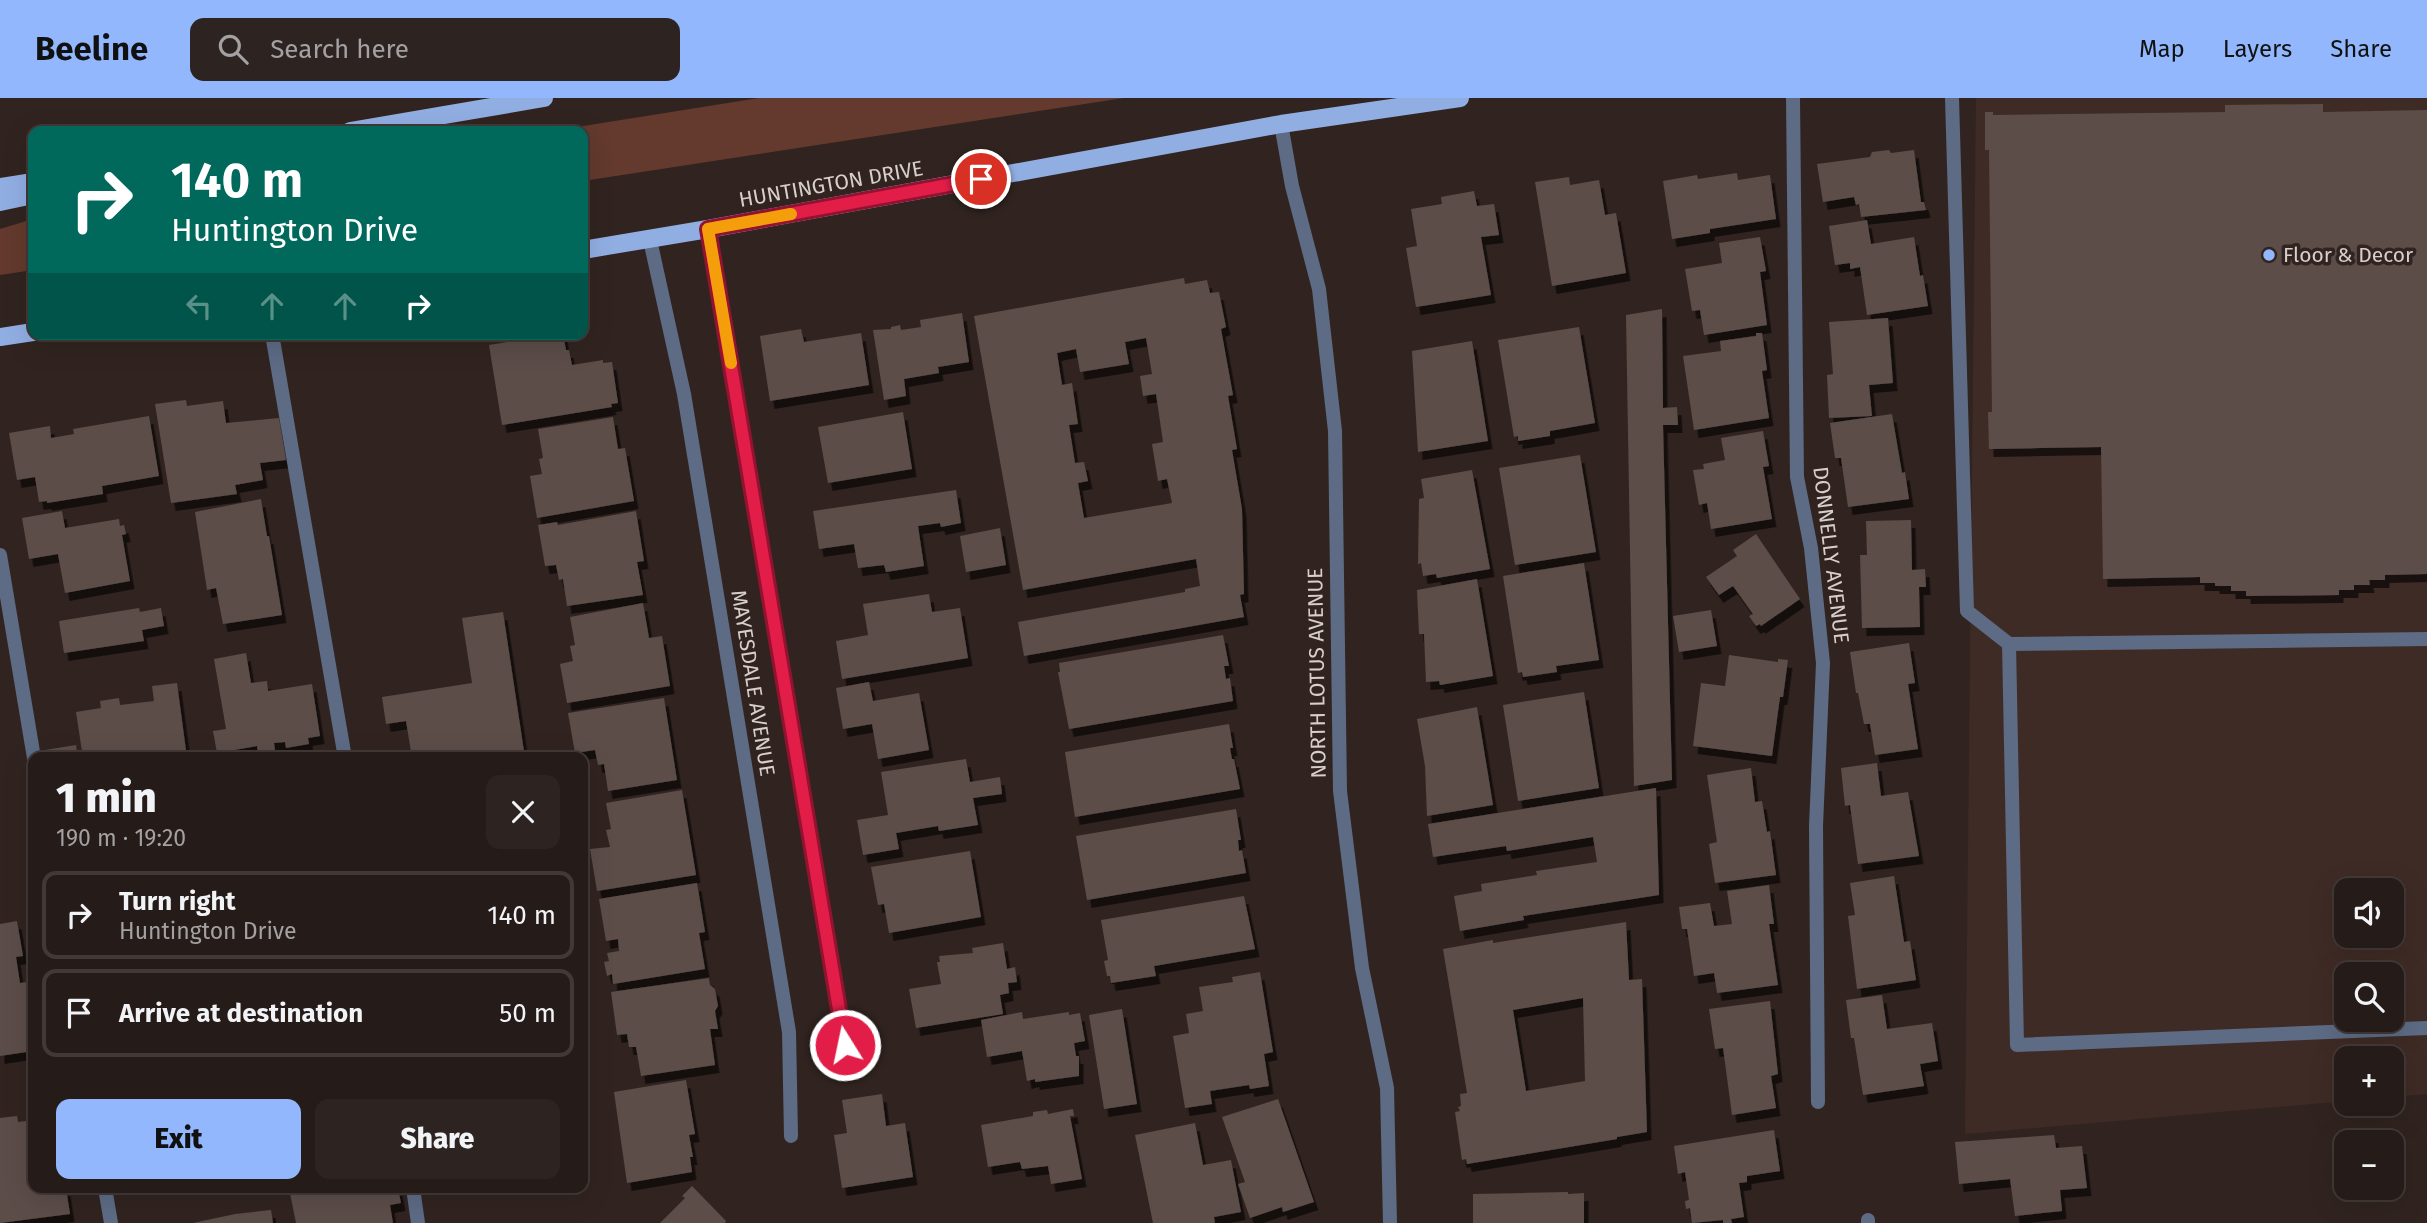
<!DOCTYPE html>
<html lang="en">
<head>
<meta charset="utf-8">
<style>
  :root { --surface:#251b18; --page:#2d2421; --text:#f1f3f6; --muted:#a3a1a2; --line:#423937; --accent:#92b7fd }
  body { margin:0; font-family:"Fira Sans",sans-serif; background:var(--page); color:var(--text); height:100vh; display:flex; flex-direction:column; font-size:26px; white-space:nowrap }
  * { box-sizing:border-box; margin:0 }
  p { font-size:23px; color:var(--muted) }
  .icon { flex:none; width:38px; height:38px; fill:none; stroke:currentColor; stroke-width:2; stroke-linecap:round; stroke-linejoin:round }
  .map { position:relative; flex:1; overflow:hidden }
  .details { position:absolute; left:28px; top:654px; width:560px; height:441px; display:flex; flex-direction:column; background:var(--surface); border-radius:14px; box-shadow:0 7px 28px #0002,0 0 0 2px var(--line) }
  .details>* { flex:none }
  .hud { position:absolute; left:28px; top:28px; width:560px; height:214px; border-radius:14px; box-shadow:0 7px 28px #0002,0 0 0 2px var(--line); background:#00695c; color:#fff; overflow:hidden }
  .fabs { position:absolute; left:2334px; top:780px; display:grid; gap:14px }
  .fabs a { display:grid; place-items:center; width:70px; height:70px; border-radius:14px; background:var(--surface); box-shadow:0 7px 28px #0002,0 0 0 2px var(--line); font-size:35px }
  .pin { position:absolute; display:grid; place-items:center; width:60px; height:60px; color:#fff; margin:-30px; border:4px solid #fff; border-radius:50%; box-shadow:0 2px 7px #0007 }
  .me { position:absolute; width:77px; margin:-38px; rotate:350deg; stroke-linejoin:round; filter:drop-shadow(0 0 5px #0008) }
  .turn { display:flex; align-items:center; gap:24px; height:147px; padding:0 28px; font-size:32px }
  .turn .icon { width:91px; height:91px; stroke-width:2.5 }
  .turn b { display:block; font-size:49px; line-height:60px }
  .lanes { display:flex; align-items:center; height:66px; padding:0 28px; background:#0003; justify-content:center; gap:35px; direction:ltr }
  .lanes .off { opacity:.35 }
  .round { display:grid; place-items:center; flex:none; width:74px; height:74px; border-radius:14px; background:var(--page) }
  .summary { display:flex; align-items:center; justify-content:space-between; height:119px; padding:0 28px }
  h1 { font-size:42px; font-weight:800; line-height:52px }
  .button { display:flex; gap:14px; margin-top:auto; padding:14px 28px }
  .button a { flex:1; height:80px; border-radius:14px; background:var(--accent); color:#111; font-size:28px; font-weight:800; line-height:80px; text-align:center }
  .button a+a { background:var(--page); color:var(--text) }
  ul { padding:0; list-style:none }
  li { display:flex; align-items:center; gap:21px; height:88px; margin:0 14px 10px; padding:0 14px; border:4px solid var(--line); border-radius:14px }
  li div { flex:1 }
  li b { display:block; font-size:26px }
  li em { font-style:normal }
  header { display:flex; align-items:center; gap:42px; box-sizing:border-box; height:98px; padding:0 35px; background:var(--accent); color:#111 }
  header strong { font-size:33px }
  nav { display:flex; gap:38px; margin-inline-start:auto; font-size:24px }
  .search { width:490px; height:63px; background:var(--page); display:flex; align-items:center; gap:18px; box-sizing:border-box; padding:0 24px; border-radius:14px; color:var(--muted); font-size:26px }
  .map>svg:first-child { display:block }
</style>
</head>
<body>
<header>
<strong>Beeline</strong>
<div class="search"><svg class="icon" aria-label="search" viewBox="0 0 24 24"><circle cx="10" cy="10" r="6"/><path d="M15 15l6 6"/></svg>Search here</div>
<nav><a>Map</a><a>Layers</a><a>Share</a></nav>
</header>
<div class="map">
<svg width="2427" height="1125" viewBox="0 0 2427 1125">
  <defs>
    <filter id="shadow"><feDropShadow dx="4.5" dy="8" stdDeviation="0" flood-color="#0009"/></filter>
  </defs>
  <rect width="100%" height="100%" fill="#312420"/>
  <!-- built -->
  <path fill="#3f2b25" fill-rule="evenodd" d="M1976,0H2427V996L2392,999V961H2347V1003L1965,1036ZM2347,793H2392V838H2347ZM2347,877H2392V922H2347Z"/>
  <!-- green -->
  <path fill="#633a2d" d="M759,0H1124L583,83V33H552Z
    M33,121V172L0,177V131Z"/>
  <!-- building -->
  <path fill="#5b4d48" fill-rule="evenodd" filter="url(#shadow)" d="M2323,6V14L2427,12V476L2385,477V482H2369L2370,487H2354V492H2339V497L2246,498V493H2231V488H2215V485H2200V479L2103,481L2101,349L1989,351L1988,314H1992L1989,52H1985V14H1993V17L2225,14V7Z
    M1889,52L1891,55L1914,52L1921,104H1924L1926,112L1861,119L1859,106L1856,107L1854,99L1823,104L1817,66L1870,59L1872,54Z
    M1737,75L1738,82L1770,77L1776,121L1710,131V135L1672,141L1663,83L1697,77L1698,81Z
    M1569,79L1570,87L1599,82L1605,117L1616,115L1626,175L1552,188L1535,84Z
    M1474,93L1477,108L1494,106L1499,137L1481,139L1491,197L1416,209L1406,150L1417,148L1411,111L1442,106L1441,99Z
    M1867,122L1871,146L1914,139L1920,178L1923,177L1928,208L1867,217L1860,169L1850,171V165L1835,167L1829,128Z
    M1760,139L1766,173L1760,174L1767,227L1704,237L1700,212L1692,213L1685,171L1722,165L1719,145Z
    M1184,180L1185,186L1207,182L1210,195L1219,194L1226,229L1221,231L1233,297L1228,298L1237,351L1232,352L1242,411L1244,496L1240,497L1244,519L1024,558L1018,524L1185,494V491L1200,488L1196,461L1023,492L974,218ZM1146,240L1152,276L1140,278L1143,298L1156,296L1163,344L1152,346L1158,383L1167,381L1172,405L1084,420L1078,385L1088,383L1084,364L1075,365L1069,327L1078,326L1072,285L1062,287L1057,255L1076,251L1080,274L1129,266L1125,244Z
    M1662,211L1663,310L1677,309L1678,327H1663L1672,682L1634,688L1626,217Z
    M962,215L969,264L938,269L939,275L904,281L906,298L884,302L873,232L891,231V229L900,227L901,232L921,229L920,222Z
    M1888,220L1893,285L1869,287L1872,318L1829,320L1827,277L1833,276L1829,224Z
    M1579,229L1595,325L1550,333V338L1518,343V338L1514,339L1498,242Z
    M801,231L804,244L861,235L869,287L770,303L760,238Z
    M1756,235H1762L1767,272L1762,273L1769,320L1694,332L1683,258L1721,253L1720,243L1756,238Z
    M553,236H563L566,252H569L572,267L603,262V265L612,264L618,305L611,306L612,309L502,327L489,247Z
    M1472,243L1488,343L1418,354L1412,253Z
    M186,302L187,308L223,303L226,325L279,320L286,362L260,365L263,382L235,387L237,396L171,405L155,306Z
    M903,314L912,371L828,385L818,329Z
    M1892,316L1902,375L1905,374L1909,401L1848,409L1841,360H1835L1830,325Z
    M149,318L159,378L102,388L103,396L47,405V403L39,404L35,379L17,382L9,335L50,328L51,340L74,336L73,331Z
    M613,319L618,351L625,350L634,403L537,420L530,378L542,376L539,361L543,360L538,331Z
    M1763,333L1769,368L1763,369L1772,421L1711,431L1707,405L1699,407L1693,372L1704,371L1703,366L1725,362L1721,340Z
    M1580,357L1596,454L1515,467L1499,370Z
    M1472,372L1490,471L1437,480L1436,476L1423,478L1421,465L1418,466L1419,401L1424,400L1421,381Z
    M956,392L961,425L941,429L940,425L918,428L924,468L886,474L884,467L858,470L854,446L819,451L813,413Z
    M261,401L267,438H269L282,517L223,526L216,490L207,492L195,414Z
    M62,413L65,430L119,421L120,428L124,427L126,436L122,437L130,483L65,495L58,456L29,461L22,420Z
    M636,413L644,463L637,464L643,497L567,508L563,481L559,482L556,467L545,468L538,427L557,424L558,427Z
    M1911,422L1912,472L1925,471L1926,489H1919L1920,529L1862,530L1860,457H1867L1866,423Z
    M1000,430L1006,467L966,474L960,438Z
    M1756,436L1800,501L1761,528L1760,526L1756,528L1749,518L1753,516L1733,488L1719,497L1706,479L1737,458L1733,452Z
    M1584,465L1599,562L1556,568L1557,574L1523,579L1522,574L1518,575L1503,478Z
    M1477,481L1493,578L1440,587L1439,583L1426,584L1424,536H1419L1417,492Z
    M929,496L932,514L960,510L968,560L842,581L836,543L868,537L863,506Z
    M643,505L649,540L662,538L670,588L567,605L560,566L573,563L570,548L575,547L570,519Z
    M139,510L140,514L161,510L164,528L142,532L144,543L64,555L59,523Z
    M1711,512L1717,548L1679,554L1673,518Z
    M503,514L525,660H412L406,623L386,626L382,599L472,585L462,520Z
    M1223,537L1229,568H1224L1226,581L1230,580L1233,603L1069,631L1058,574H1060L1059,565Z
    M1909,545L1915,585L1908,586L1918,651L1875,657L1870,626H1864L1858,595H1856L1850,554Z
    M246,555L251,585L267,583L268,593L312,586L320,638L308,640L309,646L286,650L285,644L274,645L275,652L258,655L257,648L217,655L213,633L226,631L214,561Z
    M1729,557L1778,564V561L1788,562L1783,599H1780L1772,658L1693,648L1701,585L1725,588Z
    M869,584L873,603L919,595L929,652L878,661L872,626L843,631L836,590Z
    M177,585L187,660H83L76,614L101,610L100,603L119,600L120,607L154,603L152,588Z
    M1584,594L1599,690L1518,703L1503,607Z
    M664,600L677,682L608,693L604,666L598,667L595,652L575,655L568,615Z
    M1477,609L1493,707L1427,718L1425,668L1417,621Z
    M1229,626L1233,650H1230L1232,661H1234L1240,691L1075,719L1065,654Z
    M76,647L78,660H46L45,652Z
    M966,661L970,684L1000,679L1002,696L973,700L978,727L939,733L938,728L896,735L899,751L863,757L857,722L888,717L881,674Z
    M1877,665L1881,698L1908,694L1919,758L1858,766L1850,707L1845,708L1841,670Z
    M1751,670L1755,704L1762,703L1767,734L1770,733L1776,777L1715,785L1709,746L1717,744L1707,677Z
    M1656,690L1659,797L1523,818L1524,822L1460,833L1454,798L1482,793L1481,786L1537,777L1536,773L1597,764L1593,739L1507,753L1506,748L1433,759L1428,726Z
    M682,692L696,777L597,793L590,751L610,749L606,732L611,731L606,705Z
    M1236,711L1241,742H1238L1239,753L1242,752L1246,775L1087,802L1076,738Z
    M970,753L981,819L889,835L884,806L878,807L871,769Z
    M1894,778L1904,844L1910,843L1916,882L1857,891L1848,818L1855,817L1850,785Z
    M697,785L705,834L699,835L705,871L613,886L612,876L607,878L604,864L609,863L607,855L619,853L618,841L606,843L599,801Z
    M1769,787L1774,826H1769L1778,887L1717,895L1714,875L1694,878L1687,831H1682L1679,809L1710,805L1714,828L1732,826L1727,793Z
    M1244,798L1255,851L1154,868L1156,878L1111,885L1110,878H1107L1104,863L1108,862L1101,822Z
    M17,823L23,858L16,859L20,885L27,884L33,917V953L0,958V826Z
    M1626,824L1629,882L1642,881L1647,1034L1617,1039V1041L1467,1066L1466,1061L1462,1062L1455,1014L1460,1013L1458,1009L1461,1008L1460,996L1467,995L1443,851L1493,842V845ZM1583,900L1585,983L1526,993L1513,912Z
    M1003,845L1007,871L1015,869L1017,884L1008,885L1009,895L1000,897L1003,916L916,930L909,891L941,886L937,864H940L939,858L973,855L972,850Z
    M1260,874L1273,954L1264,956L1269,988L1250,991L1249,987L1210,993L1212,1006L1185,1010L1173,938L1189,935L1186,916L1203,913L1199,889L1233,884L1232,879Z
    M709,880L710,887L715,891L718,908L715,913L718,931H710L715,967L641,978L636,949H629L627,936L617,937L611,894Z
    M1882,897L1887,931L1932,925L1938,963L1920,966L1924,988L1863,997L1854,940H1851L1846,902Z
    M1770,903L1778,976L1771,978L1776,1010L1732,1017L1723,950L1715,951L1709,911Z
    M1122,911L1137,1006L1104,1011L1089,917Z
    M1022,914L1023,921L1069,914V917L1080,915L1085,943L1074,945L1076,958H1079V978L1035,984V981L1027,983L1022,953L987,959L981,922Z
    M686,982L695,1036L689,1037L693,1059H690L692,1074L627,1085L614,994Z
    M882,996L886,1028L905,1025L913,1079L842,1090L834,1037L847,1035L842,1002Z
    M1278,1001L1314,1104L1283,1114L1282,1109L1250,1120L1238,1086L1245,1084L1222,1019Z
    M1073,1011L1074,1018H1070L1082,1081L1051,1086L1048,1068L1022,1071L1020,1064L988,1069L981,1027L1033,1018V1014L1047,1012L1048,1016Z
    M17,1018L18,1024L33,1022V1090H66L70,1116L0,1125V1020Z
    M1195,1025L1203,1067L1231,1062L1241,1114L1214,1119L1215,1125H1153L1135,1037Z
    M1774,1032L1780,1073L1747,1078V1084L1739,1085L1744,1119L1731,1121L1732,1125H1723V1122L1692,1125L1690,1110L1686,1111L1685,1103L1689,1102L1685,1074L1678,1076L1674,1048Z
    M2054,1037L2056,1050L2082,1048L2087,1090L2060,1092L2062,1113L2015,1118L2010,1081L1959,1086L1955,1044Z
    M692,1088L726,1123L725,1125H660L685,1100L682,1098Z
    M289,1090H398L401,1105L390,1107L393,1125H296Z
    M1568,1094V1096L1584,1095V1125H1473V1096Z
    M271,1112L273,1125H193L235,1116Z"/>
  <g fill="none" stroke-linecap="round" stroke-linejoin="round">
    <!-- lane -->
    <path stroke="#5d6b85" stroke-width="14" d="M1952,0L1967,513L2009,546
      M708,131L845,947
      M272,236L345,660
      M2427,541L2009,546L2017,947L2427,930
      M413,1090L418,1125"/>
    <!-- street -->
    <path stroke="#5d6b85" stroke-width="14" d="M1793,0L1797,379L1811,450L1823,565L1816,728L1818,1004
      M1281,26L1292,88L1319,191L1335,333L1340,693L1362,870L1387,990L1390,1125
      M650,142L684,296L789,934L791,1038
      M0,457L34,660
      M105,1090L111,1125
      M1868,1122V1125"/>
    <!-- primary -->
    <path stroke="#91aee3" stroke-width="18" d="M350,33L544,0
      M0,89L33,84
      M0,104L33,97
      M583,152L708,131L1281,26L1460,0
      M0,239L33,234"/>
  </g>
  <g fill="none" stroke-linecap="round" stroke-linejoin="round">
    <!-- route casing -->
    <g stroke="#92132f" stroke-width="18">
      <path id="route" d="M845,947L708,131L981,81"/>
    </g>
    <!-- route -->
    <use href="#route" stroke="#e11d48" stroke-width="12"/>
    <!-- slow -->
    <path stroke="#f59e0b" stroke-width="12" d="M731,265L708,131L791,116"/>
  </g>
  <!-- markers -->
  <circle fill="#92b7fd" stroke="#312420" stroke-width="2.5" cx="2269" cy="157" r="7"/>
  <g text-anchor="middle" stroke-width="7" stroke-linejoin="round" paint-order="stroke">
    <!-- street labels -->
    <g font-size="21" fill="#d8cfcd" stroke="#312420">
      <text transform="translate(831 86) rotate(-10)" y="7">HUNTINGTON DRIVE</text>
      <text transform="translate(1831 457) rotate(83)" y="7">DONNELLY AVENUE</text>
      <text transform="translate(1317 575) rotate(-91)" y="7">NORTH LOTUS AVENUE</text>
      <text transform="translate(753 585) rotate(81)" y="7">MAYESDALE AVENUE</text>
    </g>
    <!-- poi labels -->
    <g font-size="21" fill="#d8cfcd" stroke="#312420" text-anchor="start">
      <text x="2283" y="164">Floor &amp; Decor</text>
    </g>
  </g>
</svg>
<div class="fabs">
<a><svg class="icon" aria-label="sound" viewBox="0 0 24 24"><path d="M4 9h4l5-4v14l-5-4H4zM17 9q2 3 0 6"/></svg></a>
<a><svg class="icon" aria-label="search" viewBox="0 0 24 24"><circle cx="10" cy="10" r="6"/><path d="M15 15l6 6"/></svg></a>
<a>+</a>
<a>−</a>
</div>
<div class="pin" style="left:981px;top:81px;background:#d93025"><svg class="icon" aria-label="arrive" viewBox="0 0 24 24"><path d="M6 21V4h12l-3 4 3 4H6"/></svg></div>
<svg class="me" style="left:845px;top:947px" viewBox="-20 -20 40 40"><circle r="17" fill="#e11d48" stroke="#fff" stroke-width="3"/><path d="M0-11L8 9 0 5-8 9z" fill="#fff"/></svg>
<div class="hud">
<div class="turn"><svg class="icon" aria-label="right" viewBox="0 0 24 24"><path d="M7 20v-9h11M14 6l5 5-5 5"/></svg><div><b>140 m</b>Huntington Drive</div></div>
<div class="lanes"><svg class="icon off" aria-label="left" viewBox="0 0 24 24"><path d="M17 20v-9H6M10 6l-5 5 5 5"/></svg><svg class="icon off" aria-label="ahead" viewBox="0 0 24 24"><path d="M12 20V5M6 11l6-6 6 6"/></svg><svg class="icon off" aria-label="ahead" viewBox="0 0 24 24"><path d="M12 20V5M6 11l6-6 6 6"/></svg><svg class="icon" aria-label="right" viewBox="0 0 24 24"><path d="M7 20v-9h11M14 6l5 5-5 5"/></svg></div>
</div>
<section class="details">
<div class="summary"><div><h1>1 min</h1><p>190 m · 19:20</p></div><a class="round"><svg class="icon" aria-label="close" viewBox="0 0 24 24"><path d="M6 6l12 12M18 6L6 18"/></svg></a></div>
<ul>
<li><svg class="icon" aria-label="right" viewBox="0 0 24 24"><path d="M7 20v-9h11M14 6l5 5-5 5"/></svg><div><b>Turn right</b><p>Huntington Drive</p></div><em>140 m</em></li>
<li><svg class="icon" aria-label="arrive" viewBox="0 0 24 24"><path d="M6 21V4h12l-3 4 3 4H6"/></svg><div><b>Arrive at destination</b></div><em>50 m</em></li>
</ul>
<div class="button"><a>Exit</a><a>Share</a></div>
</section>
</div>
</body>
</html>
